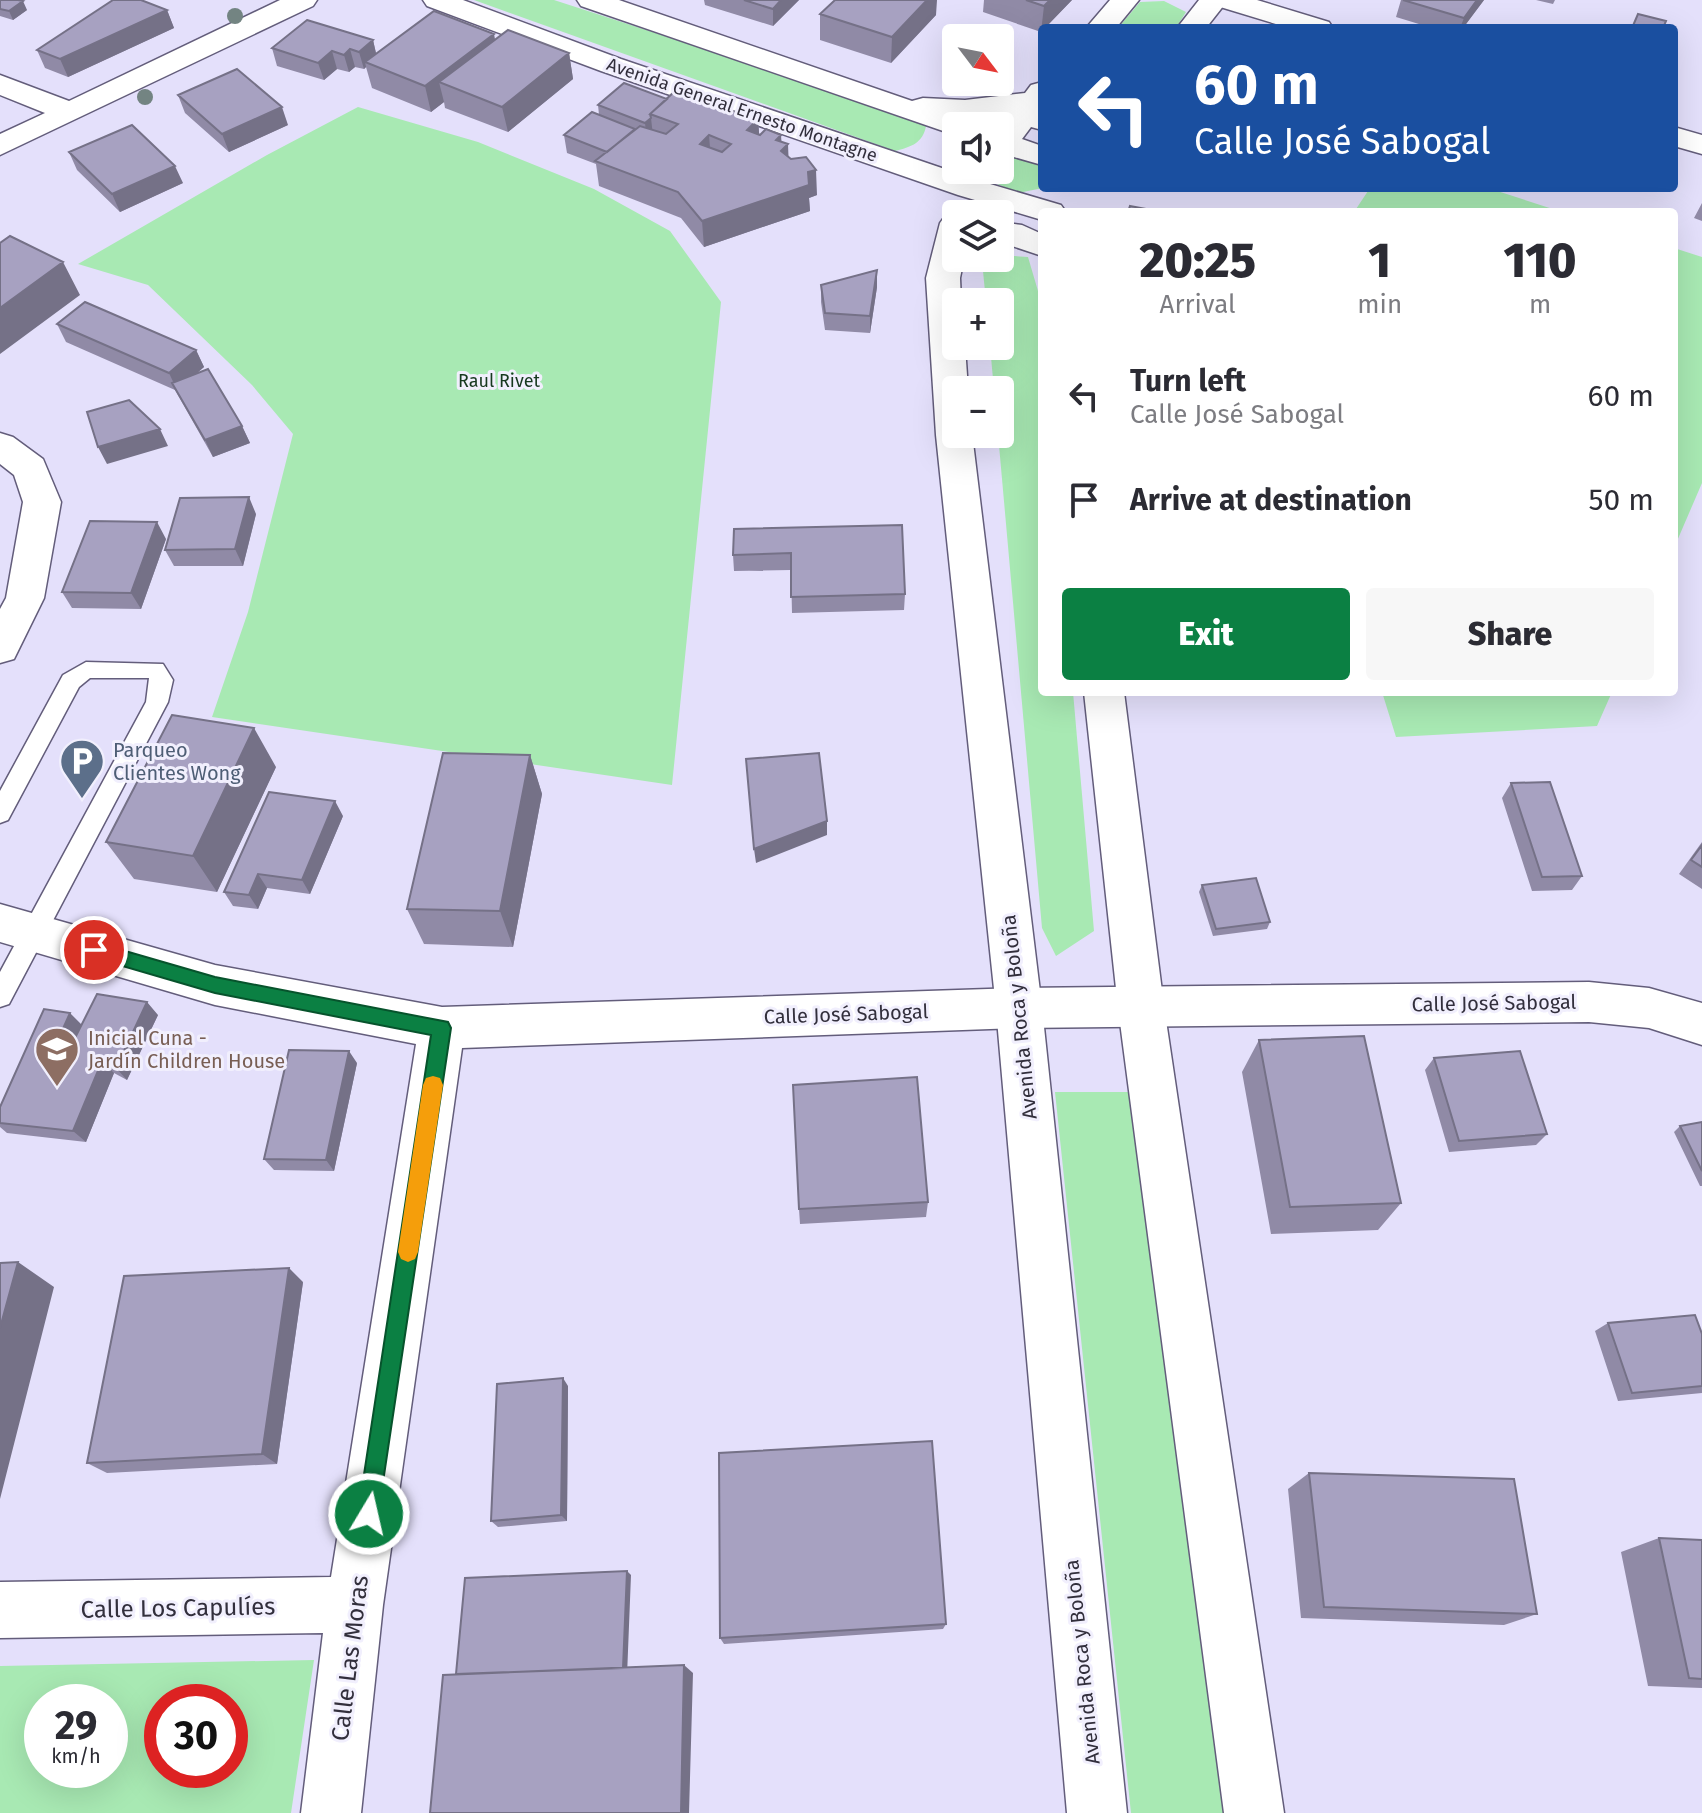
<!DOCTYPE html>
<html lang="en">
<head>
<meta charset="utf-8">
<style>
  :root { --surface:#fff; --page:#f7f7f7; --text:#2b2b33; --muted:#7c7c81; --accent:#0b8043 }
  body { margin:0; font-family:"Fira Sans",sans-serif; background:var(--page); color:var(--text); height:100vh; display:flex; flex-direction:column; font-size:30px; white-space:nowrap }
  * { box-sizing:border-box; margin:0 }
  p { font-size:26px; color:var(--muted) }
  .icon { flex:none; width:44px; height:44px; fill:none; stroke:currentColor; stroke-width:2; stroke-linecap:round; stroke-linejoin:round }
  .map { position:relative; flex:1; overflow:hidden }
  .details { position:absolute; left:1038px; top:208px; width:640px; height:488px; display:flex; flex-direction:column; background:var(--surface); border-radius:8px; box-shadow:0 8px 32px #0002 }
  .details>* { flex:none }
  .guide { position:absolute; left:1038px; top:24px; width:640px; height:168px; border-radius:8px; box-shadow:0 8px 32px #0002; background:#1a4fa0; color:#fff; overflow:hidden }
  .needle { width:52px; rotate:122deg }
  .controls { position:absolute; left:942px; top:24px; display:grid; gap:16px }
  .controls a { display:grid; place-items:center; width:72px; height:72px; border-radius:8px; background:var(--surface); box-shadow:0 8px 32px #0002; font-size:40px }
  .speed { position:absolute; left:24px; top:1684px; display:flex; gap:16px; font-size:40px; font-weight:700; text-align:center }
  .speed>* { display:grid; place-content:center; width:104px; height:104px; border-radius:50%; background:var(--surface); box-shadow:0 8px 32px #0002; line-height:1 }
  .speed small { font-size:20px; font-weight:400 }
  .speed .limit { border:12px solid #d22; background:#fff; color:#111 }
  .pin { position:absolute; display:grid; place-items:center; width:68px; height:68px; color:#fff; margin:-34px; border:4px solid #fff; border-radius:50%; box-shadow:0 2px 8px #0007 }
  .me { position:absolute; width:88px; margin:-44px; rotate:9deg; stroke-linejoin:round; filter:drop-shadow(0 0 6px #0008) }
  .turn { display:flex; align-items:center; gap:28px; height:168px; padding:0 24px; font-size:36px }
  .turn .icon { width:104px; height:104px; stroke-width:2.5 }
  .turn b { display:block; font-size:56px; line-height:68px }
  .eta { display:flex; justify-content:space-evenly; align-items:center; height:136px; text-align:center }
  .eta b { font-size:48px; font-weight:800; line-height:56px }
  .action { display:flex; gap:16px; margin-top:auto; padding:16px 24px }
  .action a { flex:1; height:92px; border-radius:8px; background:var(--accent); color:#fff; font-size:32px; font-weight:800; line-height:92px; text-align:center }
  .action a+a { background:var(--page); color:var(--text) }
  ul { padding:0; list-style:none }
  li { display:flex; align-items:center; gap:24px; height:104px; padding:0 24px }
  li div { flex:1 }
  li b { display:block; font-size:30px }
  li em { font-style:normal }
  .map>svg:first-child { display:block }
</style>
</head>
<body>
<div class="map">
<svg width="1702" height="1813" viewBox="0 0 1702 1813">
  <rect width="100%" height="100%" fill="#e4e0fb"/>
  <!-- green -->
  <path fill="#a8e9b3" fill-rule="evenodd" d="M474,0H554L920,119L926,126C923,143 911,147 895,151Z
    M1164,1L1186,12L1176,28H1118L1140,2Z
    M358,107L478,142L594,189L670,231L721,302L672,785L212,717L248,612L293,434L252,385L148,285L78,264L267,155Z
    M1018,157L1042,164L1043,188L1018,193L995,183L993,170H1000V162Z
    M1370,188H1488L1562,212H1354Z
    M1674,248L1702,257V483L1674,548Z
    M1000,255L1028,257L1038,291L1042,332V692H1073L1094,931L1056,956L1042,928L998,434L1000,390H994L990,346H1000V302H986L983,271L991,258H1000Z
    M1382,692H1612L1597,726L1396,737Z
    M1055,1092H1137L1230,1813H1131Z
    M314,1660L291,1813H0V1666ZM110,1702V1770H42V1702ZM230,1702V1770H162V1702Z"/>
  <g fill="none" stroke-linecap="round" stroke-linejoin="round">
    <!-- service casing -->
    <g stroke="#635d7b" stroke-width="3">
      <path id="service" d="M86,662L163,664L173,680L168,702L9,1004L0,1007V972L146,702L149,678H90L79,687L8,820L0,823V791L63,675Z"/>
    </g>
    <!-- minor casing -->
    <g stroke="#635d7b" stroke-width="3">
      <path id="minor" d="M280,0H317L313,6L0,155V134L45,113L0,95V75L69,101Z
        M1213,0H1257L1329,22L1333,28H1289L1217,6Z
        M1674,127L1702,135V154L1674,146Z
        M0,433L13,437L43,459L61,502L44,598L14,659L0,663V609L6,598L23,502L14,475L0,464Z
        M0,904L215,965L442,1007L1019,988L1589,982L1649,988L1702,1003V1045L1649,1028L1589,1022L1019,1028L462,1048L383,1605L361,1813H301L323,1633L0,1638V1582L331,1577L416,1044L215,1005L0,942Z"/>
    </g>
    <!-- secondary casing -->
    <g stroke="#635d7b" stroke-width="3">
      <path id="secondary" d="M423,0H463L621,59L980,181L1061,205L1066,212H1042V220L958,195L601,71L427,6Z
        M577,0H619L912,101L923,98L965,100L1025,93L1031,85L1042,82V130L1031,127L1022,139L1042,146V165L1007,155L1000,156V126L1010,113L963,118L972,126H956V135L946,132L581,6Z
        M1110,0H1139L1116,28H1086Z
        M1199,0H1228L1206,28H1177Z
        M956,213L960,214H956V258H964L960,278L961,302H956V346H965L968,390H956V434H972L1042,1008L1127,1813H1067L996,1008L936,435L926,278L940,223L945,216Z
        M1000,222L1022,225L1042,234V256L1000,242Z
        M1084,692H1124L1164,1007L1284,1813H1224L1118,1007Z"/>
    </g>
    <!-- service -->
    <use href="#service" fill="#fff" fill-rule="evenodd"/>
    <!-- minor -->
    <use href="#minor" fill="#fff" fill-rule="evenodd"/>
    <!-- secondary -->
    <use href="#secondary" fill="#fff" fill-rule="evenodd"/>
  </g>
  <!-- trees -->
  <g fill="#738482">
    <circle cx="235" cy="16" r="8"/>
    <circle cx="145" cy="97" r="8"/>
  </g>
  <!-- wall -->
  <path fill="#908aa6" d="M0,0L27,10L13,20L0,16Z
    M704,0H799L773,26L705,5Z
    M984,0H1072L1041,32L983,12Z
    M1401,0H1484L1463,28H1432L1396,17Z
    M1536,0H1555L1553,4Z
    M167,10L174,28L68,77L45,68L37,50Z
    M820,14L936,15L891,63L820,40Z
    M495,39L569,53L573,79L508,132L445,108L444,102L431,112L372,88L366,67L364,69L355,67L349,72L337,69L324,80L277,66L272,48L373,40L376,53Z
    M178,95L288,125L229,152L185,113Z
    M667,99L758,119L759,134L781,135V142L788,144V156L817,195L809,198L810,211L704,247L681,218L599,186L596,164L567,153L564,135L599,115L598,105Z
    M69,152L183,183L120,212L77,170Z
    M1702,203V221L1694,218Z
    M821,285L877,287L870,333L825,330L821,302Z
    M57,324L196,350L204,367L196,374L242,426L250,443L213,457L175,390L66,342Z
    M256,514L243,566H174L165,550Z
    M734,529L905,594L904,610L792,613L791,570L734,571L733,555Z
    M166,539L141,609L72,608L62,592Z
    M530,755L542,794L513,947L424,944L407,909Z
    M276,767L217,892L134,879L106,842Z
    M1511,783L1582,876L1572,890L1532,891L1502,798Z
    M343,816L310,894L267,888L258,909L233,906L224,892Z
    M1702,842V889L1679,874Z
    M1202,885L1270,922L1267,929L1213,936L1199,892Z
    M158,1015L127,1080L114,1073L86,1142L7,1133L0,1127V1107L82,1025Z
    M1259,1040L1401,1203L1378,1230L1271,1234L1242,1072Z
    M1434,1058L1547,1134L1536,1145L1449,1152L1425,1070Z
    M357,1063L334,1171L274,1170L264,1159Z
    M1702,1122V1186H1700L1674,1132L1680,1126Z
    M928,1202L926,1217L800,1224L799,1209Z
    M303,1282L277,1464L107,1473L87,1463Z
    M1608,1323L1702,1334V1393L1618,1401L1595,1331Z
    M568,1386L567,1521L498,1527L491,1521Z
    M1309,1473L1537,1614L1504,1625L1301,1618L1288,1489Z
    M1659,1538L1702,1540V1688L1648,1686L1621,1552Z
    M946,1624L943,1629L724,1644L720,1638Z"/>
  <!-- shaded-wall -->
  <path fill="#757187" d="M781,0H799L773,26V9Z
    M927,0H937L936,15L891,63L892,37Z
    M1050,0H1072L1045,28H1042L1041,32L1044,6Z
    M1477,0H1484L1463,28H1460L1464,18Z
    M23,1L27,10L13,20L9,11Z
    M167,10L174,28L68,77L60,59Z
    M494,34L499,60L439,82L444,102L431,112L425,86Z
    M373,40L377,58L365,62L366,67L364,69L359,52Z
    M350,49L355,67L349,72L344,55Z
    M332,51L337,69L324,80L318,63Z
    M569,53L573,79L508,132L502,107Z
    M282,107L288,125L229,152L222,134Z
    M651,118L653,136L647,141L645,123Z
    M758,119L760,145L747,130Z
    M709,135L711,161L700,144Z
    M781,135L782,150L788,144L789,170L776,140Z
    M175,166L183,183L120,212L112,194Z
    M816,170L817,195L809,198L810,211L704,247L702,221L808,172Z
    M63,262L80,295L0,354V308Z
    M877,270V287L870,333V316Z
    M196,350L204,367L177,390L169,373Z
    M242,426L250,443L213,457L205,440Z
    M160,429L168,446L107,464L98,447Z
    M249,497L256,514L243,566L235,549Z
    M157,522L166,539L141,609L131,593Z
    M254,728L276,767L217,892L193,856Z
    M530,755L542,794L513,947L500,911Z
    M335,801L343,816L310,894L302,880Z
    M827,821V835L756,863L754,849Z
    M258,874L267,888L258,909L249,895Z
    M147,1002L158,1015L127,1080L116,1068Z
    M70,1013L82,1025L69,1056L56,1044Z
    M349,1051L357,1063L334,1171L326,1160Z
    M102,1061L114,1073L86,1142L73,1131Z
    M18,1262L54,1287L0,1499V1328Z
    M289,1268L303,1282L277,1464L262,1454Z
    M563,1378L568,1386L567,1521L561,1515Z
    M627,1571L631,1575L627,1676L622,1673Z
    M684,1665L693,1673L689,1813H681Z"/>
  <!-- building -->
  <path fill="#a7a1c1" stroke="#757187" stroke-width="2" fill-rule="evenodd" d="M0,0H18L23,1L9,11L0,9Z
    M113,0H141L167,10L60,59L37,50Z
    M744,0H781L773,9Z
    M835,0H927L892,37L820,14Z
    M1026,0H1050L1044,6Z
    M1403,0H1477L1464,18Z
    M434,11L494,34L425,86L365,62Z
    M1638,14L1666,21L1663,28H1632Z
    M307,20L373,40L359,52L350,49L344,55L332,51L318,63L272,48Z
    M508,30L569,53L502,107L439,82Z
    M237,69L282,107L222,134L178,95Z
    M624,83L667,99L650,114L651,118L645,123L598,105Z
    M674,92L758,119L747,130L760,135L766,129L781,135L776,140L788,144L781,151L791,159L806,157L816,170L808,172L809,185L702,221L678,192L595,161L640,126L666,134L678,124L650,114ZM709,135L731,144L722,152L700,144Z
    M592,112L635,129L607,152L564,135Z
    M132,125L175,166L112,194L69,152Z
    M1130,206L1162,212H1128Z
    M10,236L63,262L0,308V243Z
    M877,270L870,316L825,313L821,285Z
    M85,302L196,350L169,373L57,324Z
    M208,369L242,426L205,440L172,383Z
    M129,400L160,429L98,447L87,412Z
    M249,497L235,549L165,550L180,498Z
    M90,521L157,522L131,593L62,592Z
    M902,525L905,594L791,597V553L733,555L734,529Z
    M172,715L254,728L193,856L106,842Z
    M443,753L530,755L500,911L407,909Z
    M819,753L827,821L754,849L746,759Z
    M1550,782L1582,876L1542,877L1511,783Z
    M269,792L335,801L302,880L258,874L249,895L224,892Z
    M1702,845V867L1691,860Z
    M1256,878L1270,922L1216,929L1202,885Z
    M97,994L147,1002L116,1068L102,1061L73,1131L0,1123V1107L44,1009L70,1013L56,1044L75,1038Z
    M1364,1036L1401,1203L1290,1207L1259,1040Z
    M289,1050L349,1051L326,1160L264,1159Z
    M1520,1051L1547,1134L1459,1141L1434,1058Z
    M917,1077L928,1202L799,1209L793,1085Z
    M1702,1122V1171L1680,1126Z
    M18,1262L0,1328V1263Z
    M289,1268L262,1454L87,1463L124,1276Z
    M1695,1315L1702,1334V1386L1632,1393L1608,1323Z
    M563,1378L561,1515L491,1521L497,1384Z
    M932,1441L946,1624L720,1638L719,1453Z
    M1309,1473L1514,1479L1537,1614L1324,1607Z
    M1659,1538L1702,1540V1679L1689,1678Z
    M627,1571L623,1668L456,1674L465,1578Z
    M684,1665L681,1813H430L443,1675Z"/>
  <!-- route -->
  <path fill="#0b8043" stroke="#07532c" stroke-width="2" d="M94,942L215,977L448,1022L451,1028L377,1522L369,1525L361,1522L358,1514L431,1035L215,993L88,956L85,950L88,945Z"/>
  <!-- slow -->
  <path fill="#f59e0b" d="M433,1076L440,1078L443,1085L418,1252L415,1259L408,1262L401,1259L398,1252L423,1085L426,1078Z"/>
  <!-- icons -->
  <defs>
    <g id="parking-pin" transform="scale(2.3)"><path d="M0 17L-7.5 6A9.5 9.5 0 1 1 7.5 6Z" fill="#5c6f8a" stroke="#f1effd"/><path d="M-3.5-5.5H1a3.5 3.5 0 0 1 0 7H-1V5.5H-3.5ZM-1-3.4V-.6H.8a1.4 1.4 0 0 0 0-2.8Z" fill="#fff"/></g>
    <g id="school-pin" transform="scale(2.3)"><path d="M0 17L-7.5 6A9.5 9.5 0 1 1 7.5 6Z" fill="#8d6e63" stroke="#f1effd"/><path d="M0-5L7-2L0 1L-7-2ZM-4 1L0 2.5L4 1V4Q0 6-4 4Z" fill="#fff"/></g>
  </defs>
  <g fill-rule="evenodd">
    <use href="#parking-pin" x="82" y="761"/>
    <use href="#school-pin" x="57" y="1049"/>
  </g>
  <g text-anchor="middle" stroke-width="6" stroke-linejoin="round" paint-order="stroke">
    <!-- far-street labels -->
    <g font-size="18" fill="#322f3c" stroke="#f1effd">
      <text transform="translate(742 110) rotate(19)" y="6">Avenida General Ernesto Montagne</text>
    </g>
    <!-- far-park labels -->
    <g font-size="18" fill="#17391f" stroke="#f1effd">
      <text x="499" y="387">Raul Rivet</text>
    </g>
    <!-- service labels -->
    <g font-size="20" fill="#4e5e75" stroke="#f1effd" text-anchor="start">
      <text x="113" y="757">Parqueo<tspan x="113" dy="23">Clientes Wong</tspan></text>
    </g>
    <!-- street labels -->
    <g font-size="20" fill="#322f3c" stroke="#f1effd">
      <text transform="translate(1494 1003) rotate(-1)" y="7">Calle José Sabogal</text>
      <text transform="translate(846 1014) rotate(-2)" y="7">Calle José Sabogal</text>
      <text transform="translate(1019 1017) rotate(-96)" y="7">Avenida Roca y Boloña</text>
      <text transform="translate(1082 1662) rotate(-96)" y="7">Avenida Roca y Boloña</text>
    </g>
    <!-- education labels -->
    <g font-size="20" fill="#785e54" stroke="#f1effd" text-anchor="start">
      <text x="88" y="1045">Inicial Cuna -<tspan x="88" dy="23">Jardín Children House</tspan></text>
    </g>
    <!-- near-street labels -->
    <g font-size="24" fill="#322f3c" stroke="#f1effd">
      <text transform="translate(178 1608) rotate(-1)" y="8">Calle Los Capulíes</text>
      <text transform="translate(350 1658) rotate(-83)" y="8">Calle Las Moras</text>
    </g>
  </g>
</svg>
<div class="controls">
<a><svg class="needle" viewBox="-14 -14 28 28"><path d="M0-13l5 13h-10z" fill="#e53935"/><path d="M0 13l5-13h-10z" fill="#7c7c81"/></svg></a>
<a><svg class="icon" aria-label="sound" viewBox="0 0 24 24"><path d="M4 9h4l5-4v14l-5-4H4zM17 9q2 3 0 6"/></svg></a>
<a><svg class="icon" aria-label="layers" viewBox="0 0 24 24"><path d="M12 4l9 5-9 5-9-5zM3 14l9 5 9-5"/></svg></a>
<a>+</a>
<a>−</a>
</div>
<div class="speed"><div>29<small>km/h</small></div><div class="limit">30</div></div>
<div class="pin" style="left:94px;top:950px;background:#d93025"><svg class="icon" aria-label="arrive" viewBox="0 0 24 24"><path d="M6 21V4h12l-3 4 3 4H6"/></svg></div>
<svg class="me" style="left:369px;top:1514px" viewBox="-20 -20 40 40"><circle r="17" fill="#0b8043" stroke="#fff" stroke-width="3"/><path d="M0-11L8 9 0 5-8 9z" fill="#fff"/></svg>
<div class="guide">
<div class="turn"><svg class="icon" aria-label="left" viewBox="0 0 24 24"><path d="M17 20v-9H6M10 6l-5 5 5 5"/></svg><div><b>60 m</b>Calle José Sabogal</div></div>
</div>
<section class="details">
<div class="eta">
<div><b>20:25</b><p>Arrival</p></div>
<div><b>1</b><p>min</p></div>
<div><b>110</b><p>m</p></div>
</div>
<ul>
<li><svg class="icon" aria-label="left" viewBox="0 0 24 24"><path d="M17 20v-9H6M10 6l-5 5 5 5"/></svg><div><b>Turn left</b><p>Calle José Sabogal</p></div><em>60 m</em></li>
<li><svg class="icon" aria-label="arrive" viewBox="0 0 24 24"><path d="M6 21V4h12l-3 4 3 4H6"/></svg><div><b>Arrive at destination</b></div><em>50 m</em></li>
</ul>
<div class="action"><a>Exit</a><a>Share</a></div>
</section>
</div>
</body>
</html>
